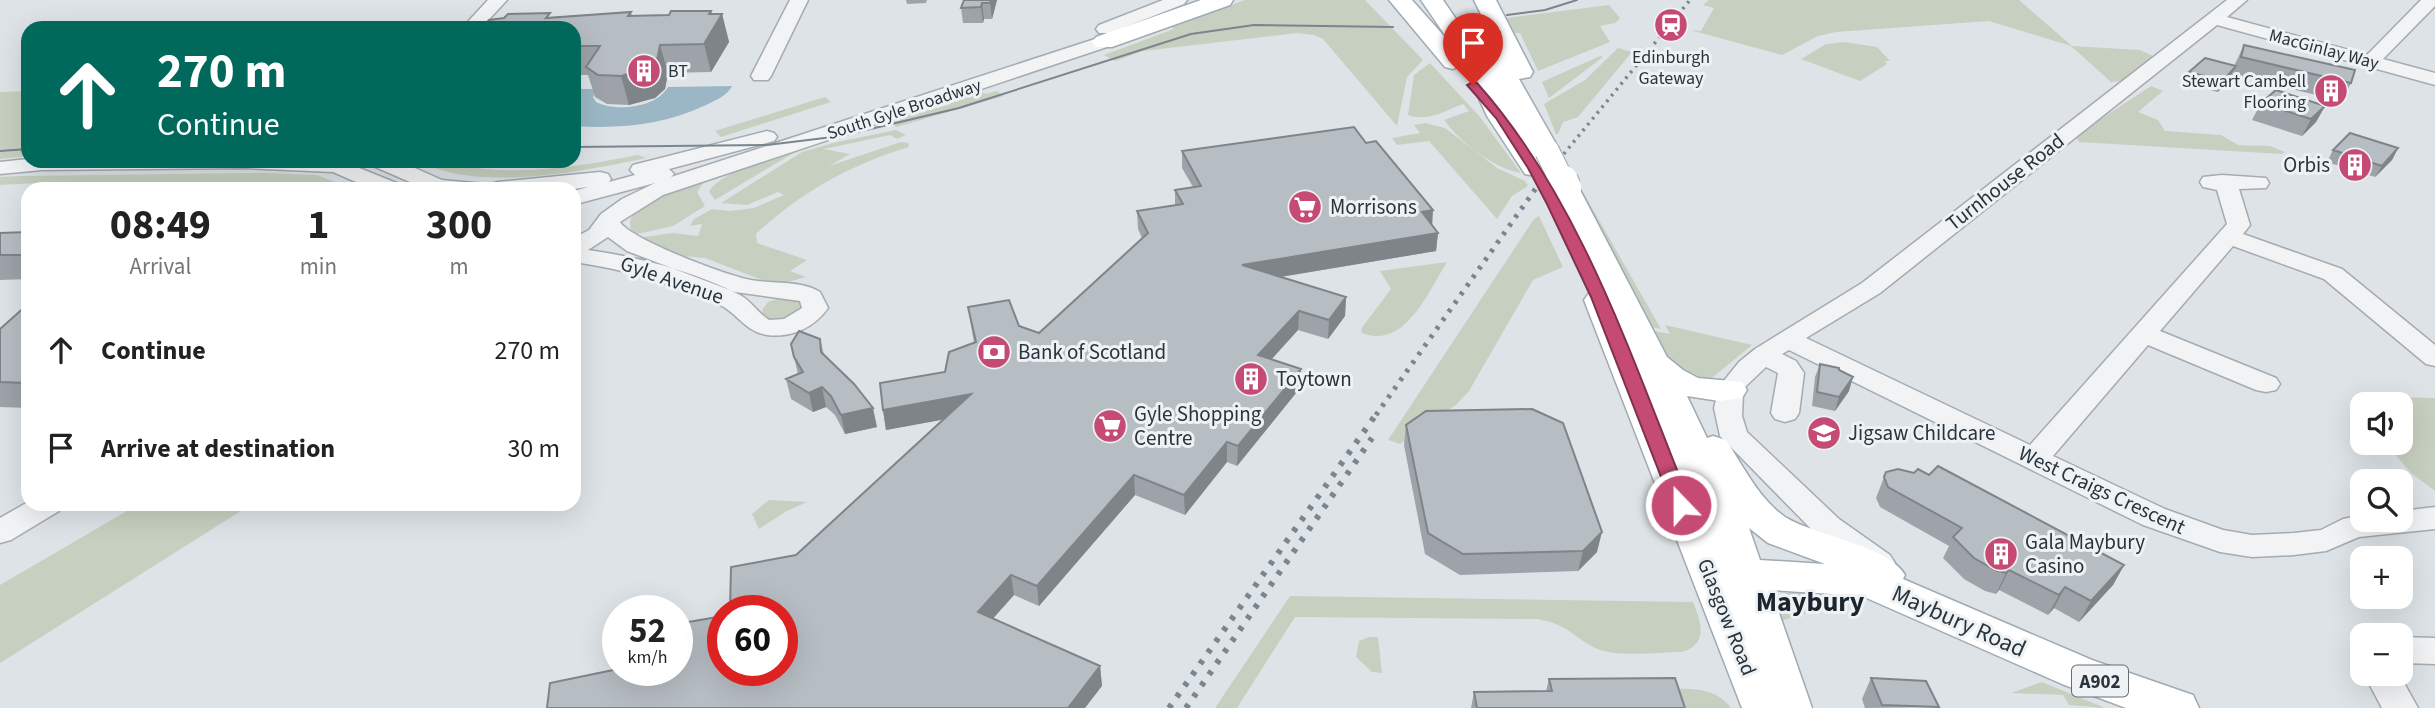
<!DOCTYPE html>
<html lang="en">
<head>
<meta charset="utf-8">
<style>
  :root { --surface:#fff; --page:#f6f6f6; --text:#222; --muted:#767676 }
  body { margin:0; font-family:"Source Sans 3",sans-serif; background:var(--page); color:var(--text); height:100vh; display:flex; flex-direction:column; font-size:26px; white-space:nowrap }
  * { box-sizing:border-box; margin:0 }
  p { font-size:23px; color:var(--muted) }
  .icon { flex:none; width:38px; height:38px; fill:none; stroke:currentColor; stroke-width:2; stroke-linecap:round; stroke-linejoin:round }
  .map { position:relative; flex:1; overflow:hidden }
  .details { position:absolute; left:21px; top:182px; width:560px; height:329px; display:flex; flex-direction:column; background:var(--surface); border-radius:21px; box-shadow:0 7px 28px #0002 }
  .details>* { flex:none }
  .top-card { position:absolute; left:21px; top:21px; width:560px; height:147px; border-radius:21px; box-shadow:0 7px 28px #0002; background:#00695c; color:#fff; overflow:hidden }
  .fabs { position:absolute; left:2350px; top:392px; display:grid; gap:14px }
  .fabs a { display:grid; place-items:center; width:63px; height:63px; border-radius:14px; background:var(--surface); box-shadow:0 7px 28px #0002; font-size:35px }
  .speed { position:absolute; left:602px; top:595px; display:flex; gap:14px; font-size:35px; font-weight:700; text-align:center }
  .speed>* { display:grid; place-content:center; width:91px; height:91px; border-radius:50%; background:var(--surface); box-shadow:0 7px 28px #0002; line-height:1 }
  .speed small { font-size:18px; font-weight:400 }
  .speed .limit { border:10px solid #d22; background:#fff; color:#111 }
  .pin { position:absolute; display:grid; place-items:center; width:60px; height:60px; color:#fff; margin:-72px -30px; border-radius:50% 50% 50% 0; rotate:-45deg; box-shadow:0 0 7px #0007 }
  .pin .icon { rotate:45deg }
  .me { position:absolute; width:77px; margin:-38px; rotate:338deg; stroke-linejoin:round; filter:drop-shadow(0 0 5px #0008) }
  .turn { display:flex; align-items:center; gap:24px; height:147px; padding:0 21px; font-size:32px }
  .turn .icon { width:91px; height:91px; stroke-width:2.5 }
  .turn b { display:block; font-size:49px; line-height:60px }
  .eta { display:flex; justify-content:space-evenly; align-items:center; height:119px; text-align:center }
  .eta b { font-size:42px; font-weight:700; line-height:49px }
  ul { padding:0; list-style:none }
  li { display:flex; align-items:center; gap:21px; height:98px; padding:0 21px }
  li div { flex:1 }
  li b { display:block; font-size:26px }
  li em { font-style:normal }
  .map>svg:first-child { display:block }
</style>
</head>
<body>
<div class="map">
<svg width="2435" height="708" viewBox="0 0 2435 708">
  <rect width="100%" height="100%" fill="#dee3e7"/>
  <!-- green -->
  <path fill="#c7d0c0" d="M1245,0H1365L1423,60L1407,77L1397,126L1323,39L1314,35L1297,33L1143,51L1115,61L1104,55L1174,29L1171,26Z
    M1709,0H2019L2072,46L2140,50L2153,56L2154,60L2124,81L2111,82L2071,46L1989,21L1836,32L1818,36L1782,55L1690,30L1701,31L1714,8L1703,5Z
    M1609,5L1620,18L1615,23L1600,26L1610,42L1538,71L1520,33H1515L1507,18Z
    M1844,42L1877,47L1890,61H1885L1887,64L1860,81L1801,59L1826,44Z
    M1618,48L1632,52L1578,117L1563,122L1558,134H1556L1544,104L1585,80Z
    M1600,56L1603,57L1549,98L1542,82Z
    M1430,63L1480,117L1521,173C1493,168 1461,143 1444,120L1469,111L1463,104C1446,111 1426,122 1408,115L1414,75Z
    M2151,86L2163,91L2138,112L2158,120L2165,131L2221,135L2238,145L2270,146L2285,152L2282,154L2079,142L2075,136Z
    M28,91V156L0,159V92Z
    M978,91L986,94L997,91L1004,96L896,127L892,120L948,105L959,97Z
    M825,97L831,102L721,137L715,131Z
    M1425,123L1445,128L1497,168L1525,181L1528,186L1512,196L1497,219L1429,141L1397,145L1392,138L1420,133L1414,125Z
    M896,130L906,135L897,139L890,135L824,149L850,154L829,166L901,142L908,143L909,147C850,165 801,192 756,234L757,243L807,260L790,271L806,277L788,282H767L705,258L672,255L637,238L673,233L698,236L702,224L690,226L694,219L712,209L730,211L754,208L784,195L778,192L747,205L721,203L802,152L833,143Z
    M1550,134L1661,329L1646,326Z
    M793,151L795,152L715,200L709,192C719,172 772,159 793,151Z
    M638,155L646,158C585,171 476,193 419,161C446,161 471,169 499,170C546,172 591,164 638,155Z
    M264,173L317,175L353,189H320L301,184L253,182H54L0,185V177L20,176Z
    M706,179L697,192L705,206L673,226L633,235C615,203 686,186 706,179Z
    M1539,216L1563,267L1533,280L1469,391L1457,404L1400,444L1388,440L1534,219Z
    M1447,262C1428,292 1405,350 1362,333L1361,329L1391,289L1380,271Z
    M782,297L801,299L805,306C792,317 781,325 764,317L762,310L768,302Z
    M1665,325L1752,345L1707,382L1675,371L1649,330L1670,334Z
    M2389,397L2435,398V491L2411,473L2386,444L2401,443V404H2388Z
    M769,500L807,502L787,511L759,529L752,514Z
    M139,504H252L0,663V585Z
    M1786,593H1842L1846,601L1781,621L1777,603Z
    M1290,596L1693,602C1701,622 1709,644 1682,652C1659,652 1615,658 1595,648C1570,635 1570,625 1537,619L1295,617L1237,708H1215Z
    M1369,637H1378L1382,673L1372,672L1356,657L1359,641Z
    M2042,682L2105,708L2069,705L2063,695L2011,693Z
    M1649,690C1676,690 1712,682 1731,708H1679Z"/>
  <!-- water -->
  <path fill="#9bb7c5" d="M732,86C727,96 716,100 706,105C664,125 621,129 574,126V89H597L593,97L596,102C616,112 656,108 668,87Z"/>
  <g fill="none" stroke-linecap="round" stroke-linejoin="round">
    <!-- minor casing -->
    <g stroke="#a4abb1" stroke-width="3">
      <path id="minor" d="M488,0H507L481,28H462Z
        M790,0H808L771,76L768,80H754L751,76Z
        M1163,0H1187L1184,4L1125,27L1134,28L1137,32L1134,36L1110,46L663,195L620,222C630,239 727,276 751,280C772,284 801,280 820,292L828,308C814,328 791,338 767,335C744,331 738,313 718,304C672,283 624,269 574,262V238L589,230L601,214L622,199L655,183L580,203L574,201V191L588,187L573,189H426L373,166L370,161H399L442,180L484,184L487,189L490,184L498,182L600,172L608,174L611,179L609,182L635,175L630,170L633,165L767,131L774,133L777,137L774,141L669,169L674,174L671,177L1098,38L1109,33H1099L1096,29L1099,25ZM608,237L627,251L735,292L800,301L802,308L784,319L769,320C758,313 751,301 740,295C694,271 638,257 588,250Z
        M2227,0H2247L2227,17L2367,55L2421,0H2435V6L2383,59L2435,73V85L2217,25L1880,293L1806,338L2030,445L2227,224L2217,190L2203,187L2200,182L2203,177L2222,175L2266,178L2269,183L2266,188L2239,189L2250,225L2243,234L2342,269L2435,345V366L2426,364L2324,279L2233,246L2160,331L2276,378L2280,384L2276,390L2266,392L2256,390L2148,345L2053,456L2165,509L2223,530L2252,535L2294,533L2321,530L2343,519L2362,515V520H2401V511L2435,507V529L2359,537L2326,551L2294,555L2252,557L2220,552L2143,525L1789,350L1782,354L1796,361L1804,373L1799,413L1795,419L1785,422L1775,419L1771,413L1778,373L1766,367L1746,386L1743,394L1742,416L1747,432L1839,519L1890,555L1895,563L1890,571L1879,574L1868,571L1817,535L1720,436L1714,408L1719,387L1739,362L1755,349L1862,283Z
        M28,159L342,161L399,184L402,189H372L333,172L245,168L42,170L0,174V162Z
        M28,502L63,504L59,511L11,540L0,543V518Z
        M2401,637L2435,638V664L2401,663Z
        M2364,674H2399L2418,708H2382Z"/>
    </g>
    <!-- major casing -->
    <g stroke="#9faab2" stroke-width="3">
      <path id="major" d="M1201,0H1233L1230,5L1112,47H1096L1092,42L1096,37Z
        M1389,0H1412L1451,44L1421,0H1443L1482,57L1480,53L1484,48L1497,47L1474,0H1496L1533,72L1530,77L1519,79L1560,151L1556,157L1541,158L1549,168L1545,174L1535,176L1525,174L1487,116L1463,64L1453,69L1445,67Z
        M1565,180L1575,182L1579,188L1667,357L1683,370L1698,378L1742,382L1747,390L1742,398L1719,401L1687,396L1707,438L1713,436L1726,440C1743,466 1759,499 1785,517C1815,536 1888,545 1905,575L1903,579L2092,660L2193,695L2199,708H2126L2062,684L1862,596L1771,590L1812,708H1742L1584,300L1589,293L1601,291L1551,188L1555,182ZM1749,528L1768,543L1825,564L1760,560Z"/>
    </g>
    <!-- minor -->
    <use href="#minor" fill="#f1f3f5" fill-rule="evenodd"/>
    <!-- major -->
    <use href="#major" fill="#fff" fill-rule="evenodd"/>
    <!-- tram -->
    <path stroke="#79868f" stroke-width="2" d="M1507,15L1545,10L1577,0
      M574,147L767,145L841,136L959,108L1191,34L1254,25L1393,27
      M0,151L28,149"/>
    <!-- rail-far2 -->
    <path stroke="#79868f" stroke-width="3.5" stroke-dasharray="2.5 5" stroke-linecap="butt" d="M1540,183L1690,0"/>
    <!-- rail-far1 -->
    <path stroke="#79868f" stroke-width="5" stroke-dasharray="3.5 7" stroke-linecap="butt" d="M1376,415L1541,181"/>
    <!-- rail -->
    <path stroke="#79868f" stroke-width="6" stroke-dasharray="4.5 9" stroke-linecap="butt" d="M1169,708L1377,413
      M1186,708L1372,438"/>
    <!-- major-bridge-far1 casing -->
    <g stroke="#9faab2" stroke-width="26" stroke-linecap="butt">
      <path id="major-bridge-far1" d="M1547,151L1563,183"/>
    </g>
    <!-- major-bridge casing -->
    <g stroke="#9faab2" stroke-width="34" stroke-linecap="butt">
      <path id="major-bridge" d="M1562,181L1565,188"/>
    </g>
    <!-- major-bridge-far1 -->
    <use href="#major-bridge-far1" stroke="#fff" stroke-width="24"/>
    <!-- major-bridge -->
    <use href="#major-bridge" stroke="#fff" stroke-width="32"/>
  </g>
  <!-- wall -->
  <path fill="#9da3a8" d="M906,0H927L926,3L907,4Z
    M964,0H997L992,19H984L983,23H963L961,8Z
    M711,11L712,14H722L729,42L711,72L668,73L665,89L655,98L629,105L607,104L595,97L588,75H574V28L551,17L631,12L632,16L669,15Z
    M2244,45L2351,83L2342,101L2232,75L2233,72L2230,77L2218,92L2184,83L2189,72L2234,66Z
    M2261,103L2325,106L2316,122L2302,136L2252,120Z
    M2398,148L2392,160L2375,177L2327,162L2333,150Z
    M1182,151L1432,225L1438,233L1436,251L1281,277L1346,297L1345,316L1328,339L1298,330L1271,360L1300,388L1237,466L1227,462L1185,515L1135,495L1039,606L1014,595L993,618L1100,666L1102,686L723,670L796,555L944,419L886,430L883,410L945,372L974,343L968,307L1039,333L1142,238L1138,229L1137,211L1175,205V190L1193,187L1182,168Z
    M28,232V279L0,280V233Z
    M28,304V408L0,407V329Z
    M820,339L824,355L877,427L845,434L835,415L826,407L813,412L791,399L786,379L798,374L791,344Z
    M1820,364L1839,370L1849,391L1835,411L1812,406L1815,377Z
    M1406,425L1597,552L1578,571L1460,575L1425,554L1404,445Z
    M1886,472L2124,565L2113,585L2079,622L2054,608L2048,615L1999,590L1996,594L1985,591L1964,579L1943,558L1949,546L1880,507L1876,498Z
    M1871,678L1939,707L1865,708L1862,699Z
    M1549,679L1685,708H1471L1474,692L1546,691Z"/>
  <!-- shaded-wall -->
  <path fill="#7f8488" d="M991,0H997L992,19L990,3Z
    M982,3L984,19L983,23L981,7Z
    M711,11L715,26L722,14L729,42L711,72L704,44L709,14Z
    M660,45L668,73L665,89L655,98L629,105L621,76Z
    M2236,66L2230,77L2218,92L2223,81Z
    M2325,106L2316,122L2302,136L2311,119Z
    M2398,148L2392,160L2375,177L2382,166Z
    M1433,210L1432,228L1422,212Z
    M1438,233L1436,251L1242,283V265Z
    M1346,297L1345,316L1328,339L1329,320Z
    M1299,311L1298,330L1258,374V355Z
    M1301,369L1300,388L1237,466L1238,446Z
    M1853,377L1849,391L1835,411L1839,397Z
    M822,387L826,407L813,412L809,393Z
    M971,394L974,414L886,430L883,410Z
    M873,408L877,427L845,434L841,415Z
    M1227,442V462L1185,515L1184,495Z
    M1134,475L1135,495L1039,606L1037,586Z
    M1602,532L1597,552L1578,571L1583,551Z
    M2124,565L2113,585L2079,622L2091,601Z
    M2009,570L1999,590L1996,594L2006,573Z
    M1011,575L1014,595L981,632L978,612Z
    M2065,587L2054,608L2048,615L2059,595Z
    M1100,666L1102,686L1085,708H1068Z"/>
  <!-- building -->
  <path fill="#b6bdc3" stroke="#7f8488" stroke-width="2" d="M964,0H991L990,3H982L981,7L961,8Z
    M671,11H711L709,14H722L704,44L660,45L657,60L647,68L621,76L598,75L586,67L600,46H574V28H482L489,20L504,18L508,14L550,13L546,18L631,12L628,16L669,15Z
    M2244,45L2355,70L2351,83L2241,57Z
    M2205,58L2236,66L2223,81L2189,72Z
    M2276,90L2325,106L2311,119L2261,103Z
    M1354,127L1366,143L1376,141L1433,210L1422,212L1438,233L1242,265L1346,297L1329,320L1299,311L1258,355L1301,369L1238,446L1227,442L1184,495L1134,475L1037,586L1011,575L978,612L1100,666L1068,708H547L550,683L618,669V670H677V656L688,654V622L723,616V670H782V611H730L731,567L796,555L971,394L883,410L880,383L945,372L949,352L976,342L968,307L1009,300L1019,326L1039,333L1148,233L1137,211L1183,204L1175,190L1201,186L1182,151Z
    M2350,133L2398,148L2382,166L2333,150Z
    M28,232V255H0V233Z
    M28,304V381L26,383L0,382V329Z
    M799,331L820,339L821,352L854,384L873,408L841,415L831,396L822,387L809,393L786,379L803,372L794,357L791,344Z
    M1820,364L1839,368V370L1853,377L1839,397L1817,392Z
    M1532,409L1563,423L1602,532L1583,551L1463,554L1428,533L1406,425L1426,411Z
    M1938,466L2124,565L2091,601L2065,587L2059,595L2009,570L2006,573L1995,570L1974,558L1953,537L1962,528L1888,487L1884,477L1886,472L1898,469L1914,473L1918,469L1929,475Z
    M1675,678L1685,708H1477L1474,692L1552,691L1549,679Z
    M1871,678L1926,681L1939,707L1882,705Z"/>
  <!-- route -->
  <path fill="#c54b74" stroke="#80314b" stroke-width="2" d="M1473,82L1477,83C1582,201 1632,360 1691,505L1688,509H1675L1672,505L1591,297L1547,204L1528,168L1496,118L1467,85Z"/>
  <!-- icons -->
  <defs>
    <g id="station-disc" transform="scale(1.75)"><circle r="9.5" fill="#c54b74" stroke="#eef2f5"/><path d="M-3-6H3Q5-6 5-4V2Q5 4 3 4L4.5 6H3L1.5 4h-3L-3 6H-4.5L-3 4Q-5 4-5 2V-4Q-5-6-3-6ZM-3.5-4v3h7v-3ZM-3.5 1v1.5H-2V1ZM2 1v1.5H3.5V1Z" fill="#fff"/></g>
    <g id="building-disc" transform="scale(1.75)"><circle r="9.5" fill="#c54b74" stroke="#eef2f5"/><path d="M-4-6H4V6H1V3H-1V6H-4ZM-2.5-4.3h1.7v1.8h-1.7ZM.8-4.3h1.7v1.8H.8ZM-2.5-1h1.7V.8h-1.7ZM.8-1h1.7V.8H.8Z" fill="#fff"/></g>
    <g id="supermarket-disc" transform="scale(1.75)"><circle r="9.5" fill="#c54b74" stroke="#eef2f5"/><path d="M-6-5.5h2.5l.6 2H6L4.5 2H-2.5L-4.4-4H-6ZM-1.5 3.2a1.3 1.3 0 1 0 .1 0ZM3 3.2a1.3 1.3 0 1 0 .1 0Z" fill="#fff"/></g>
    <g id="bank-disc" transform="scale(1.75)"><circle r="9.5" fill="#c54b74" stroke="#eef2f5"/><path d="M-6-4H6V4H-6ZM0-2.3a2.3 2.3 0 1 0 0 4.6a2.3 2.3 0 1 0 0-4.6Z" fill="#fff"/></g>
    <g id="school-disc" transform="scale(1.75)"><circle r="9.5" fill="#c54b74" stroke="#eef2f5"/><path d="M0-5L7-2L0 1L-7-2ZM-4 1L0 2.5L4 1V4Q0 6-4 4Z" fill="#fff"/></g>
  </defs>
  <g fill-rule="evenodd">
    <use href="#station-disc" x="1671" y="25"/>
    <use href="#building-disc" x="644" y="71"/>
    <use href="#building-disc" x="2331" y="91"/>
    <use href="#building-disc" x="2355" y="165"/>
    <use href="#supermarket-disc" x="1305" y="207"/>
    <use href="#bank-disc" x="994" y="352"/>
    <use href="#building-disc" x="1251" y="379"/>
    <use href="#supermarket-disc" x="1110" y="426"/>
    <use href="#school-disc" x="1824" y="433"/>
    <use href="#building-disc" x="2001" y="554"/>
  </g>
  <g text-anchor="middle" stroke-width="6" stroke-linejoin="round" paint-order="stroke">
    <!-- far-street labels -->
    <g font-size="18" fill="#29343d" stroke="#eef2f5">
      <text transform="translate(2324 49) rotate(15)" y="6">MacGinlay Way</text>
      <text transform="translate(904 109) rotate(-18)" y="6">South Gyle Broadway</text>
    </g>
    <!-- far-poi labels -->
    <g font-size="18" fill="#29343d" stroke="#eef2f5">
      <text x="1671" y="63">Edinburgh<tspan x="1671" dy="21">Gateway</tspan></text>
      <text x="668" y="77" text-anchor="start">BT</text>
      <text x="2306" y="87" text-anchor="end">Stewart Cambell<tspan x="2306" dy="21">Flooring</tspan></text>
    </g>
    <!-- shield labels -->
    <rect fill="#eef2f5" stroke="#646d74" stroke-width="2" x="2072" y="665.5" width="56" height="31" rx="5"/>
    <g font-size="19" font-weight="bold" fill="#29343d">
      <text x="2100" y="688">A902</text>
    </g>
    <!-- poi labels -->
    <g font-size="21" fill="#29343d" stroke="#eef2f5" text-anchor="start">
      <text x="2330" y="172" text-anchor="end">Orbis</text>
      <text x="1330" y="214">Morrisons</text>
      <text x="1018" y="359">Bank of Scotland</text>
      <text x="1276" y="386">Toytown</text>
      <text x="1134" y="421">Gyle Shopping<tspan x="1134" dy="24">Centre</tspan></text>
      <text x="1848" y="440">Jigsaw Childcare</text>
      <text x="2025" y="549">Gala Maybury<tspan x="2025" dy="24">Casino</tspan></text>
    </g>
    <!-- street labels -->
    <g font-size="21" fill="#29343d" stroke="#eef2f5">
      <text transform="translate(2005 182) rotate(-38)" y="7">Turnhouse Road</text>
      <text transform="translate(672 280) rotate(19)" y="7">Gyle Avenue</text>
      <text transform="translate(2102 490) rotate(25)" y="7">West Craigs Crescent</text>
      <text transform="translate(1727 617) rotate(68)" y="7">Glasgow Road</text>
    </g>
    <!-- near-street labels -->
    <g font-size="24" fill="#29343d" stroke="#eef2f5">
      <text transform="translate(1959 621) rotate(24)" y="8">Maybury Road</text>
    </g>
    <!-- near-neighbourhood labels -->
    <g font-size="28" font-weight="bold" fill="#1b252d" stroke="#eef2f5">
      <text x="1810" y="611">Maybury</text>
    </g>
  </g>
</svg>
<div class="fabs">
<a><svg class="icon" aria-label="sound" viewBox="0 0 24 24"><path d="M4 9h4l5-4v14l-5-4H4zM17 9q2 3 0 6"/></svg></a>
<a><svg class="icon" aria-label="search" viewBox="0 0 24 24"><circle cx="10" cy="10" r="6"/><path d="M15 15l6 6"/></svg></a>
<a>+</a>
<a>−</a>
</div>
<div class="speed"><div>52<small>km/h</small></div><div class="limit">60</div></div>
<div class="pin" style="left:1473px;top:85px;background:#d93025"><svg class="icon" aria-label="arrive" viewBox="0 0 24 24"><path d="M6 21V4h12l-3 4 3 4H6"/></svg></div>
<svg class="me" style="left:1681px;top:505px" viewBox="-20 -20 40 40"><circle r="17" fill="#c54b74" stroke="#fff" stroke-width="3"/><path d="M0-11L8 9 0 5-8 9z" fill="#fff"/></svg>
<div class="top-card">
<div class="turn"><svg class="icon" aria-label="ahead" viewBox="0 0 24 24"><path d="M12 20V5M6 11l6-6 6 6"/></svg><div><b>270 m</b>Continue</div></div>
</div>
<section class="details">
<div class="eta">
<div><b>08:49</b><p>Arrival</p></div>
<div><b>1</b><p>min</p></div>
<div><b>300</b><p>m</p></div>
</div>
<ul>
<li><svg class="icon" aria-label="ahead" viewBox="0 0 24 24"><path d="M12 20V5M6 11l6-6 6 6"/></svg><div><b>Continue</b></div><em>270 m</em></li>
<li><svg class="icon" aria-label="arrive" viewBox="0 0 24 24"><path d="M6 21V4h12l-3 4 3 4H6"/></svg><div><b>Arrive at destination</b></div><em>30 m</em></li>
</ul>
</section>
</div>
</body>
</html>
